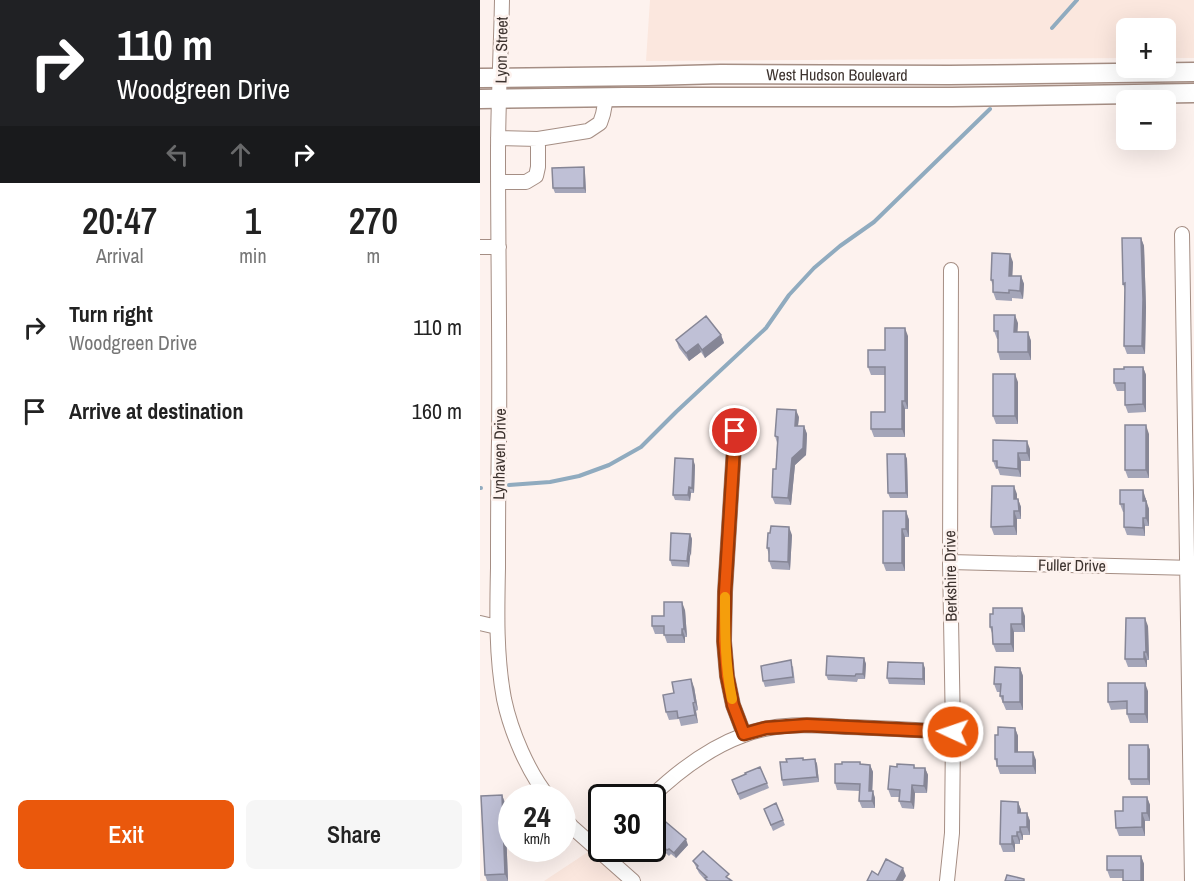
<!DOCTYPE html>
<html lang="en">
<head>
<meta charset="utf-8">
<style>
  :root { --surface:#fff; --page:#f6f6f6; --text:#222; --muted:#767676; --accent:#ea580c }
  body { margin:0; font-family:"Archivo Narrow",sans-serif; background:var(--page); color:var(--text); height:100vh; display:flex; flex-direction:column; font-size:22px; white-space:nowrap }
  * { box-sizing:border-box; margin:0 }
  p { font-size:20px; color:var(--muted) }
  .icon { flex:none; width:33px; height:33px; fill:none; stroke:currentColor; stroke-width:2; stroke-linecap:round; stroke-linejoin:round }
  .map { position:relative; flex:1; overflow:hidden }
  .sheet { display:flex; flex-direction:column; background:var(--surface); width:480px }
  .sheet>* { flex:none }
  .top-card { background:#202124; color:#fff; overflow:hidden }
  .tools { position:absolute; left:636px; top:18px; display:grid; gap:12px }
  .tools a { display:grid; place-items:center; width:60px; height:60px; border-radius:9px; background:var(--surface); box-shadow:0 6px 24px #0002; font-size:30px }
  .speed { position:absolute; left:18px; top:784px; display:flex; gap:12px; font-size:30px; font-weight:700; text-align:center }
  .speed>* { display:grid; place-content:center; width:78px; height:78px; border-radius:50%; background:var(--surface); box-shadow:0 6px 24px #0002; line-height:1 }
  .speed small { font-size:15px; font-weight:400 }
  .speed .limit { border:3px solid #111; border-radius:9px; background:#fff; color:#111 }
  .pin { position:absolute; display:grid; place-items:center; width:51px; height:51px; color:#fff; margin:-26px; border:3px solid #fff; border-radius:50%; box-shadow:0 2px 6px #0007 }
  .me { position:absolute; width:66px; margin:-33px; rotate:273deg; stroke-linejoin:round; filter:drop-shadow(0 0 4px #0008) }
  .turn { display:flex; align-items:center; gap:21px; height:126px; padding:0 18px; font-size:27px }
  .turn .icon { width:78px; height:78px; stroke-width:2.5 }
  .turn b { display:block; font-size:42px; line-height:51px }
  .lanes { display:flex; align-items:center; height:57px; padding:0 18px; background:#0003; justify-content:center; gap:30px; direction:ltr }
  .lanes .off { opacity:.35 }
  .eta { display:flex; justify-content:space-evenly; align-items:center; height:102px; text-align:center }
  .eta b { font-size:36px; font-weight:600; line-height:42px }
  .button { display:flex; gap:12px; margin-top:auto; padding:12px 18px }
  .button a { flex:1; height:69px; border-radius:9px; background:var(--accent); color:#fff; font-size:24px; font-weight:600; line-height:69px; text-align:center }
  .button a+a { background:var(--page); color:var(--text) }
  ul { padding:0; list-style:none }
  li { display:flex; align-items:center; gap:18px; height:84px; padding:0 18px }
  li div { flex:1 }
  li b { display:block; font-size:22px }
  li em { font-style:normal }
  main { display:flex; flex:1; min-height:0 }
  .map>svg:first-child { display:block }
</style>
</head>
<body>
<main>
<section class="sheet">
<div class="top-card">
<div class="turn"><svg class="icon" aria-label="right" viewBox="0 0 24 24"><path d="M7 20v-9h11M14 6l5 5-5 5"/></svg><div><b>110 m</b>Woodgreen Drive</div></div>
<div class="lanes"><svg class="icon off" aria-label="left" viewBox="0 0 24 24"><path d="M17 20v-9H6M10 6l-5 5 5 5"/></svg><svg class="icon off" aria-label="ahead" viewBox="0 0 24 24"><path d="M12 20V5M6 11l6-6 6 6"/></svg><svg class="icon" aria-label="right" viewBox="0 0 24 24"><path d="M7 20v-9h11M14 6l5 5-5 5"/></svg></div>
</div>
<div class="eta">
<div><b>20:47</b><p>Arrival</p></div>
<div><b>1</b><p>min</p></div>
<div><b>270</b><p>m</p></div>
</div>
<ul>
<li><svg class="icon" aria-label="right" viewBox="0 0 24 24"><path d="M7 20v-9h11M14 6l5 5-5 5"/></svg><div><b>Turn right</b><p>Woodgreen Drive</p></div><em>110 m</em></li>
<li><svg class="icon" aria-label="arrive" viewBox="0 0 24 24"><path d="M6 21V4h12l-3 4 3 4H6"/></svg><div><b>Arrive at destination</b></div><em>160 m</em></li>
</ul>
<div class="button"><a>Exit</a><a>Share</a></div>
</section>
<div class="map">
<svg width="714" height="881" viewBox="0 0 714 881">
  <rect width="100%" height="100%" fill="#fdf2ee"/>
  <!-- built -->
  <path fill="#fbe7de" d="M170,0H714V58H686V28H646V58L166,61Z
    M117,846L154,881H64Z"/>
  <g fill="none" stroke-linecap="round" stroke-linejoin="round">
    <!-- stream -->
    <path stroke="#90abbf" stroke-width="4" d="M572,28L597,0
      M29,485L70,482L99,476L129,465L161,447L196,412L286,328L309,295L334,268L360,246L394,222L510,109
      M0,488H1"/>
    <!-- minor casing -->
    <g stroke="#a58e84" stroke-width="16">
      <path id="minor" d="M22,0C21,52 18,103 18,154C18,250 20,345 19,441C18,483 18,526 18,568C17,612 16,656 24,699C31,732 48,772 69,798
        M18,138L58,139L108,131L120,123L123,114L126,98
        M18,182H46L56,176L58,167V139
        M702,234L712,881
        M0,247H19
        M255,431L245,592L244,641L247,676L253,705L264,734
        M470,562L714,568
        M0,623L17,627
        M170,798C197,772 228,748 264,735C297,722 333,725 368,727C403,728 438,730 473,732
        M82,815L92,827L153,881
        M467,881L472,833L473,732L470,562L471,270"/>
    </g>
    <!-- major casing -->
    <g stroke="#a58e84" stroke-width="21">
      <g id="major">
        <path id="s1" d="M0,78L168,76L241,74L469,75L714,72"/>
        <path d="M0,99L144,97H472L714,93"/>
      </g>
    </g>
    <!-- minor -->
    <use href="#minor" stroke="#fff" stroke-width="14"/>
    <!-- major -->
    <use href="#major" stroke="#fff" stroke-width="18"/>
  </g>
  <!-- wall -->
  <path fill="#a4a5b8" d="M104,167L105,173L106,193H75L73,188Z
    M661,238L664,246L666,307L665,354H647L644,346L645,290L643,284Z
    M533,262L532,276H541L544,284L543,299L532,298V301L516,300L513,292V286L511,280Z
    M538,323L537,332H548L551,341V360H520L518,352V339H517L514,331Z
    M241,335L244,343L225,358L221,352L209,361L199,348L196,340Z
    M428,336V409H425V437H394L391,429L405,412V375H391L388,367L405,350Z
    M663,367L666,375V412L648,413L645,405V391H637L634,383L644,369Z
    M538,382V424H516L513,416Z
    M319,417L318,426H324L327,434L326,455L315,465L311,505L295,504L292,497L296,469L297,443L295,436Z
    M669,434V478H648L645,470Z
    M550,449V461H541V477L520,475L518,469H516L513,461Z
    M425,454L427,459L428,498H410L408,493Z
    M215,465L214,493H211L210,501L195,500L193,495Z
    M537,494V499H538L541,507V519H537V535H514L511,527Z
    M666,498V502L669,509V526H665V536L647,535L644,527V512H643L640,504Z
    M426,511L429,520V537H425V571H406L403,563Z
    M210,534L212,539L209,567L192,566L190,560Z
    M312,535L310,570L292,569L289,561V555L287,548Z
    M205,610L207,637H205V643H187L184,634H175L172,626L184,616Z
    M545,616V632H534V652H516L513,644L512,633L510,627Z
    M668,626L669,660H667V667H648L645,659Z
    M384,658L386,664L385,679H378L377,682L348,680L346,675Z
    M313,666L315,683L285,687L283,681Z
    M445,668V685L409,684L407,678Z
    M540,668L543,676V710H526L520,696V692H517L514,684Z
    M214,687L218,710L216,711L218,723L201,726L199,719L189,720L186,712L194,693Z
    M668,691V723H650L647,714V709L631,710L628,702Z
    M535,728L538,736V752L556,760V774H520L515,759L518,735Z
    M668,745L670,750V785H651L649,779Z
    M323,758L324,760L335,759L337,764L339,782L303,786L302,780L307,762Z
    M380,762L381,764L390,765L393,772L392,791L395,798V808H382L379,801V791L357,790L355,783Z
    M434,765L435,768H445L448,775L447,793H435L434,809L422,808L419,801V797H411L408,789L417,767Z
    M252,780L287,783L289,788L260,800Z
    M22,795L25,803L28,881H7L5,875Z
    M667,797L670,805V821H665V836H639L636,828L643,811Z
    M538,802L541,810V813H547L550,821V835H543V840H540V844H535V852H523L520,844Z
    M284,809L303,820L305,825L293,831Z
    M172,825L208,845L196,858L191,854L189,856L176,844L175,841L172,839Z
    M661,856L664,864V881L643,878H630L627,870Z
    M213,861L251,879L252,881H226L219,873Z"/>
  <!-- shaded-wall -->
  <path fill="#868696" d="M104,167L105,173L106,193L104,188Z
    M661,238L664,246L666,307L665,354L662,346Z
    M530,254L533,262L532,284L529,276Z
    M541,276L544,284L543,299L540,291Z
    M535,315L538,323L537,340L534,332Z
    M425,328L428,336V409L425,401Z
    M548,332L551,341V360L548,352Z
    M241,335L244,343L225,358L222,350Z
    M218,344L221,352L209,361L206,353Z
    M663,367L666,375V412L663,404Z
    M535,374L538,382V424L535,416Z
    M422,401L425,409V437L422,429Z
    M316,410L319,417L317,433L315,426Z
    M666,425L669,434V478L666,470Z
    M324,426L327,434L326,455L315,465L311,505L308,498L312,458Z
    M547,441L550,449V461L547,453Z
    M538,453L541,461V477L538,469Z
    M425,454L427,459L428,498L426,493Z
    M213,459L215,465L214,493L212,488Z
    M534,486L537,494V507L534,499Z
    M209,487L211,493L210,501L208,495Z
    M663,490L669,509V526L666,518L663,501Z
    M538,499L541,507V519L539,511Z
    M426,511L429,520V537L426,529Z
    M534,511L537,519V535L534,526Z
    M663,518L665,526V536L663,528Z
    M309,527L312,535L310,570L308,562Z
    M422,529L425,537V571L422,563Z
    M210,534L212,539L211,556L209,551Z
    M208,550L210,556L209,567L207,561Z
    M202,602L205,610L207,637L204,629Z
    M542,608L545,616V632L542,624Z
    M665,618L668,626L669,660L666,652Z
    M531,624L534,632V652L531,644Z
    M202,629L205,637V643L202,635Z
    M664,652L667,660V667L664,659Z
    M384,658L386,664L385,679L383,674Z
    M443,663L445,668V685L443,679Z
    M540,668L543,676V710L540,702Z
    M211,679L214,687L218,710L215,702Z
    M665,683L668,691V723L665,714Z
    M213,703L216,711L218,723L215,715Z
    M535,728L538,736V760L535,752Z
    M668,745L670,750V785L668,779Z
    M553,752L556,760V774L553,766Z
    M335,759L337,764L339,782L337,777Z
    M390,765L393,772L392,798L389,791Z
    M445,768L448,775L447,793L444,786Z
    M432,785L435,793L434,809L431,802Z
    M393,791L395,798V808L392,801Z
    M22,795L25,803L28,881L25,874Z
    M667,797L670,805V821L667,813Z
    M538,802L541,810V821L538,813Z
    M547,813L550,821V835L547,827Z
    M662,813L665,821V836L662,827Z
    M540,827L543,835V840L540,832Z
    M537,832L540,840V844L537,836Z
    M532,836L535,844V852L532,844Z
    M206,839L208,845L196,858L194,853Z
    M661,856L664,864V881H661Z
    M423,868L426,876L423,881H416Z"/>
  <!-- building -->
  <path fill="#bfc0d6" stroke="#868696" stroke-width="1.5" d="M104,167V188H73L72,168Z
    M642,238H661L663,299L662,346H644L645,283L643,284Z
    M512,253L530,254L529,276H541L540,291L529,290V293L513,292V280H511Z
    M514,315H535L534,332H548V352H518V331H514Z
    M226,316L241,335L222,350L218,344L206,353L196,340Z
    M405,328H425V401H422V429H391V412H405V367H388V350H405Z
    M644,367H663V404L645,405V383H634V369H644Z
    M513,374H535V416H513Z
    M297,409L316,410L315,426H324L323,448L312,458L308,498L292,497L293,469H296L298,437L295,436Z
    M645,425H666V470H645Z
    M513,440L547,441V453H538V469L517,467V461H513Z
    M407,454H425L426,493H408Z
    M195,458L213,459L212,488L209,487L208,495H193Z
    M512,486H534V499H538L539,511H534V526L511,527Z
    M640,490H663V501H666V518H663V528L644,527V504H640Z
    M403,511H426V529H422V563H403Z
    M291,526L309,527L308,562L289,561V548H287L288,533H290Z
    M191,533L210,534L207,561L190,560Z
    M184,602H202L204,629H202V635H184V626H172V616H184Z
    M513,608H542V624H531V644H513L512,627H510V614H513Z
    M646,618H665L666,652H664V659H645Z
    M347,656L384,658L383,674H376L375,676L346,675Z
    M311,660L313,677L283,681L281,666Z
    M408,662L443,663V679L407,678Z
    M515,667L540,668V702H523V696H520L521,684H514Z
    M211,679L215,702L213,703L215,715L198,718L197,711L186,712L183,695L194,693L192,682Z
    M628,683H665V714H647V701L628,702Z
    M518,727L535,728V752H553V766H517V759H515V735H518Z
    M649,745H668V779H649Z
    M323,758V760L335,759L337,777L302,780L300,762H307L306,759Z
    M362,762H380V764L390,765L389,791H393L392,801H379L380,784L355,783V764H362Z
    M417,764L434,765V768H445L444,786L432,785L431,802L419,801L420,790L408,789L410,766L417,767Z
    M280,767L287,783L258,794L252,780L266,774L265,773Z
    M22,795L25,874L5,875L1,796Z
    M643,797H667V813H662V827L636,828L635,811H643Z
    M521,801L538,802V813H547V827H540V832H537V836H532V844H520Z
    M296,803L303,820L291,825L284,809Z
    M180,817L206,839L194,853L189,849L187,850L174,839L176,838L172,835V825Z
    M223,851L249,874L246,877L252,881H228L225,878L227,877L217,868L218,866L213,861Z
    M627,856H661V881H643V870H627Z
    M406,859L423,868L416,881H387L392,871L398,875Z
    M527,875L544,879V881H525Z"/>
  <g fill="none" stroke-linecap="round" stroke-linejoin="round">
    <!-- route casing -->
    <g stroke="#983908" stroke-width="15">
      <path id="route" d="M255,431L245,592L244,641L247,676L253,705L264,734L286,728L327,725L473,732"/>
    </g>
    <!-- route -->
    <use href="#route" stroke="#ea580c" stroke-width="10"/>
    <!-- slow -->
    <path stroke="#f59e0b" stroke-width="10" d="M245,597C245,632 245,665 252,699"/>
  </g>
  <g text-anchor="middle" stroke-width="5" stroke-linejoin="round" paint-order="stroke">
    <!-- street labels -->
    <g font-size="16" fill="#3c322e" stroke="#fdf2ee">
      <text transform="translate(21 50) rotate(-89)" y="6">Lyon Street</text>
      <text dy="6" stroke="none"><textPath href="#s1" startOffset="357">West Hudson Boulevard</textPath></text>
      <text transform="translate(19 454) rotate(-89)" y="6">Lynhaven Drive</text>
      <text transform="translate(592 565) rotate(1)" y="6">Fuller Drive</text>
      <text transform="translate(470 576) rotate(-91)" y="6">Berkshire Drive</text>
    </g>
  </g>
</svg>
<div class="tools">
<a>+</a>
<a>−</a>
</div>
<div class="speed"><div>24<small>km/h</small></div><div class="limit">30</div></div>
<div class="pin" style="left:255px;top:431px;background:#d93025"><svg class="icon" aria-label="arrive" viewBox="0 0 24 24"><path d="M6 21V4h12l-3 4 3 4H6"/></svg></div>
<svg class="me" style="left:473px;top:732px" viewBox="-20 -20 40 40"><circle r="17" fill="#ea580c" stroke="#fff" stroke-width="3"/><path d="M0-11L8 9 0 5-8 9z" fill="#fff"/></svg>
</div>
</main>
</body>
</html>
